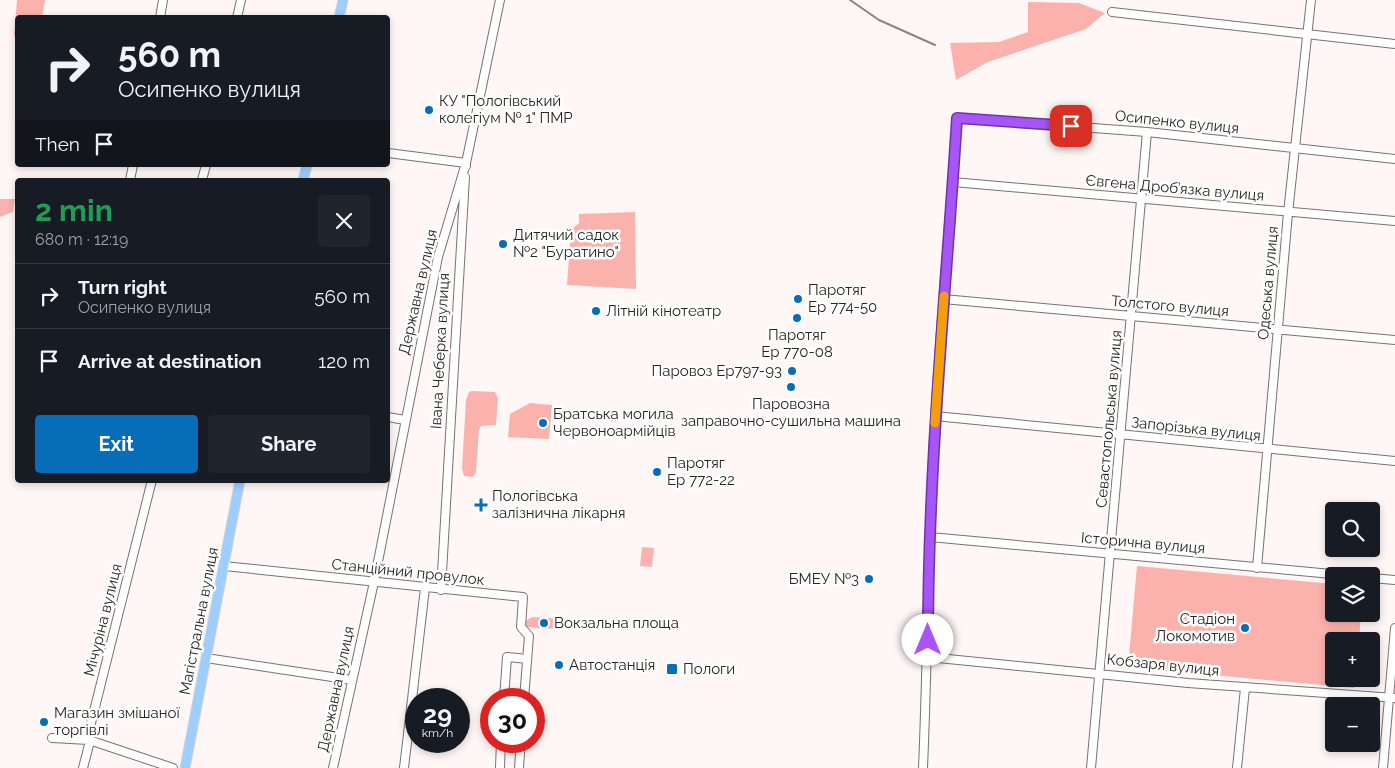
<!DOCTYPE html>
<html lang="en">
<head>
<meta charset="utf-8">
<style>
  :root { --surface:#171b24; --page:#20242c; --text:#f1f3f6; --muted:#9ea1a6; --line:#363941; --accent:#076db9 }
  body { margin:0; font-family:Raleway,sans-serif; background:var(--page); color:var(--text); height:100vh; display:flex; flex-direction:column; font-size:19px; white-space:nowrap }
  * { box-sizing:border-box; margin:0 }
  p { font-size:16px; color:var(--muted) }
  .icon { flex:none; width:28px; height:28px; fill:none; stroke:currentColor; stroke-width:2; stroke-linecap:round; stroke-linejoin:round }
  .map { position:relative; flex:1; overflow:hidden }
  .drawer { position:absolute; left:15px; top:178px; width:375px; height:305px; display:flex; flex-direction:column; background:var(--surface); border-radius:5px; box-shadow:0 2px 8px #0003 }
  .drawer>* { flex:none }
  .banner { position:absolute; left:15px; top:15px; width:375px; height:152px; border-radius:5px; box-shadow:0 2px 8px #0003; background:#171b24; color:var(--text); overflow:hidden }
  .tools { position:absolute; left:1325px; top:502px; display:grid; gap:10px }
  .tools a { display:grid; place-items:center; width:55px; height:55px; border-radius:5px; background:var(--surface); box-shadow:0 2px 8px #0003; font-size:25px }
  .speed { position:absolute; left:405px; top:688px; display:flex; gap:10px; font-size:25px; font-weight:700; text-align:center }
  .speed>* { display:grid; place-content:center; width:65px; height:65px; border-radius:50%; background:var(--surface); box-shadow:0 2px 8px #0003; line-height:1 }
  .speed small { font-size:12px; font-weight:400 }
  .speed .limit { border:8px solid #d22; background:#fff; color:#111 }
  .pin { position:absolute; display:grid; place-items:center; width:42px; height:42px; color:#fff; margin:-21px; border-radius:10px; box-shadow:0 2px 8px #0006 }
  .me { position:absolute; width:55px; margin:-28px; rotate:0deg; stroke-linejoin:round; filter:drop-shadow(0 0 4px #0008) }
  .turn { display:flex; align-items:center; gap:18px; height:105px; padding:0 20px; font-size:22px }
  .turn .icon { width:65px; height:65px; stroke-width:2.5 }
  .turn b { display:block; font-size:35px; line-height:42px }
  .then { display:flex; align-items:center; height:48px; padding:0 20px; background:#0003; gap:10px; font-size:19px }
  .round { display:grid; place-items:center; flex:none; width:52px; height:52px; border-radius:5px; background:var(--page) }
  .summary { display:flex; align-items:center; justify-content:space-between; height:85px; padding:0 20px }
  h1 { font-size:30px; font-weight:700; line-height:38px; color:#1e9e55 }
  .primary-button { display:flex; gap:10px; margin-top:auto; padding:10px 20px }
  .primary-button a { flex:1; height:58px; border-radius:5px; background:var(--accent); color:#fff; font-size:20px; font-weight:700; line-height:58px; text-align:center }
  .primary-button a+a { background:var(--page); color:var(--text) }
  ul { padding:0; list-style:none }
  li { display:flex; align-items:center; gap:15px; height:65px; padding:0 20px; border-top:1px solid var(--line) }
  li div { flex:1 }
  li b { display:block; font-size:19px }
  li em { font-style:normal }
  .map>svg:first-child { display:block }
</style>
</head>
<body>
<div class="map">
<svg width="1395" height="768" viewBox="0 0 1395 768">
  <rect width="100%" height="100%" fill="#fef7f6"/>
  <!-- green -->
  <path fill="#fbb2ac" d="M17,0H45L42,17L18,18L17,37L14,36Z
    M1028,2L1079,3L1105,13L1086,29L988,62L956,80L950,43L999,42L1028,32Z
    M0,199H15L13,212L0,217Z
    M635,212L636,289L567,285L571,230L579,223V214Z
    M472,391L495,392L498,398L496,425L481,426L479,430L476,472L473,477L464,476L462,468L466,400L469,392Z
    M530,403L552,405L549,439L508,437L510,414Z
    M642,547L654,548L652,567L640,566Z
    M1137,566L1334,584V614H1361L1359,641H1334V679H1355L1354,688L1128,667Z
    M532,617L561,619L560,629L524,627V622Z"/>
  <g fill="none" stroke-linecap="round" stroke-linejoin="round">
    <!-- minor casing -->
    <g stroke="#7b7170" stroke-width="10">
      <path id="minor" d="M1112,12L1395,44
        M160,18L163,0
        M237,18L241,0
        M388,153L466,163V166
        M130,180L133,165
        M202,180L206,165
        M953,182L1395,221
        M943,299L1395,340
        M935,416L1395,461
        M388,417L405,420
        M930,537L1353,576
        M224,566L523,597L521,627L529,636L524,699
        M1257,568L1288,213L1311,0
        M1371,578L1395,580
        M441,590L465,177
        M928,657L1188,683L1395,698
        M206,658L352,680
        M504,699L507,657L527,659
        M52,738L89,740L173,768
        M83,768L89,745L88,735L152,480
        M333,768L374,582L438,257L466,163L500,0
        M404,768L425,588
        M500,768L501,741
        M519,768L521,741
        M923,768C928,652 928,536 935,420C941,320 950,219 957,118L1147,132L1395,159
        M1091,768L1147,132
        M1237,768L1245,688
        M1383,768L1395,628"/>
    </g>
    <!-- major casing -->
    <g stroke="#d4d3d3" stroke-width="11">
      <path id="major" d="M339,18L343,0
        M303,180L307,165
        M185,768L240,480"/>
    </g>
    <!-- minor -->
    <use href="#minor" stroke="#fff" stroke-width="8"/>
    <!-- major -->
    <use href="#major" stroke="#9dcefe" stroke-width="9"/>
    <!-- rail -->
    <path stroke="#8a8584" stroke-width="2" d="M850,0L879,20L935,45"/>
  </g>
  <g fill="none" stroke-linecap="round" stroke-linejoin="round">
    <!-- route casing -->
    <g stroke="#6d37a1" stroke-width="12">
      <path id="route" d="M928,640C928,465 946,292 957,118L1071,126"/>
    </g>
    <!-- route -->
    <use href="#route" stroke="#a855f7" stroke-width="9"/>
    <!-- slow -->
    <path stroke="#f59e0b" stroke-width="9" d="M935,423L944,296"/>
  </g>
  <!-- markers -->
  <g fill="#076db9" stroke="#fff" stroke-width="2">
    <circle cx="429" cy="110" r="5"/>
    <circle cx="503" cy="244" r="5"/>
    <circle cx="798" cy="299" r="5"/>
    <circle cx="596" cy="311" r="5"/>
    <circle cx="797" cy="318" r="5"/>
    <circle cx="792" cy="371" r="5"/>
    <circle cx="791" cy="387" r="5"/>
    <circle cx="543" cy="423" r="5"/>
    <circle cx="657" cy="472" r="5"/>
    <path d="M478.5 497.5h5v5h5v5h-5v5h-5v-5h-5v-5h5z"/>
    <circle cx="869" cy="579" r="5"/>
    <circle cx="544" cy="623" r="5"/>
    <circle cx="1245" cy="628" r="5"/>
    <circle cx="559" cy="665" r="5"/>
    <rect x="666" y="663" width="12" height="12" rx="2.5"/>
    <circle cx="44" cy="722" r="5"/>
  </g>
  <g text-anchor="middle" stroke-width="5" stroke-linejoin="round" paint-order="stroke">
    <!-- poi labels -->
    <g font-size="15" fill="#292525" stroke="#fff" text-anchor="start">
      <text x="439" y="106">КУ "Пологівський<tspan x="439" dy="17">колегіум № 1" ПМР</tspan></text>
      <text x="513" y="240">Дитячий садок<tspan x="513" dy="17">№2 "Буратино"</tspan></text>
      <text x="808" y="295">Паротяг<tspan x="808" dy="17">Ер 774-50</tspan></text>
      <text x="606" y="316">Літній кінотеатр</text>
      <text x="797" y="340" text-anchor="middle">Паротяг<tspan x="797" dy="17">Ер 770-08</tspan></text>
      <text x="782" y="376" text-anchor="end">Паровоз Ер797-93</text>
      <text x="791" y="409" text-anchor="middle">Паровозна<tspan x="791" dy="17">заправочно-сушильна машина</tspan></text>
      <text x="553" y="419">Братська могила<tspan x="553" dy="17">Червоноармійців</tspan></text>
      <text x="667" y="468">Паротяг<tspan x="667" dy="17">Ер 772-22</tspan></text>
      <text x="492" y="501">Пологівська<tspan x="492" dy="17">залізнична лікарня</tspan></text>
      <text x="859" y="584" text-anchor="end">БМЕУ №3</text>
      <text x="1235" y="624" text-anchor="end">Стадіон<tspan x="1235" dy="17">Локомотив</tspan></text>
      <text x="554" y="628">Вокзальна площа</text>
      <text x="569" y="670">Автостанція</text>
      <text x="683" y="674">Пологи</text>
      <text x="54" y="718">Магазин змішаної<tspan x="54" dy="17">торгівлі</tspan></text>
    </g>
    <!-- street labels -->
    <g font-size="15" fill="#292525" stroke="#fff">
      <text transform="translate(1177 122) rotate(6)" y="5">Осипенко вулиця</text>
      <text transform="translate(1175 188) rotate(5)" y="5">Євгена Дроб’язка вулиця</text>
      <text transform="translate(1268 283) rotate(-85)" y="5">Одеська вулиця</text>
      <text transform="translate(418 292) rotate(-77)" y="5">Державна вулиця</text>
      <text transform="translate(1170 306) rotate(5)" y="5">Толстого вулиця</text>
      <text transform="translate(440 351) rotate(-87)" y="5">Івана Чеберка вулиця</text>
      <text transform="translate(1109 419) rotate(-85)" y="5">Севастопольська вулиця</text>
      <text transform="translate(1196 429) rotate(6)" y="5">Запорізька вулиця</text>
      <text transform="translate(1143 543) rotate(5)" y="5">Історична вулиця</text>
      <text transform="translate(408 572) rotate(6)" y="5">Станційний провулок</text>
      <text transform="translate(103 620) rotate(-76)" y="5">Мічуріна вулиця</text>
      <text transform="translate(199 621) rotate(-79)" y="5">Магістральна вулиця</text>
      <text transform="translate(1163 665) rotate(6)" y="5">Кобзаря вулиця</text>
      <text transform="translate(336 689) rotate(-78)" y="5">Державна вулиця</text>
    </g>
  </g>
</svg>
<div class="tools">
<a><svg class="icon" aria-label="search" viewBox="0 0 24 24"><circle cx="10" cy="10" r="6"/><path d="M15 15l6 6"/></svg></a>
<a><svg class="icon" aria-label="layers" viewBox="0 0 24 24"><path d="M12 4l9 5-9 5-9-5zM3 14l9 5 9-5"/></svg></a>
<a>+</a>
<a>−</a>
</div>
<div class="speed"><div>29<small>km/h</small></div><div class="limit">30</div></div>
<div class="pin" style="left:1071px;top:126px;background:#d93025"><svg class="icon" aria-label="arrive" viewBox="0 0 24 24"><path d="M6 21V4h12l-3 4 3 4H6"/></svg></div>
<svg class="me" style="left:928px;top:640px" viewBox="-20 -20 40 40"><circle r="19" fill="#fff"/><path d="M0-13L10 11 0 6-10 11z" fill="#a855f7"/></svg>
<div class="banner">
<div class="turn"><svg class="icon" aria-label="right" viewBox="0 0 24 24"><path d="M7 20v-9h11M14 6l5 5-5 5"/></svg><div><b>560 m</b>Осипенко вулиця</div></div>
<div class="then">Then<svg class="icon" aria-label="arrive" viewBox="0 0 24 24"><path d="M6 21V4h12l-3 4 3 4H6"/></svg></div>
</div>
<section class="drawer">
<div class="summary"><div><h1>2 min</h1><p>680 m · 12:19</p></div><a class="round"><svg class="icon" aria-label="close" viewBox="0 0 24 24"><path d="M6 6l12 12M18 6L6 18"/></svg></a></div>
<ul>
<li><svg class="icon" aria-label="right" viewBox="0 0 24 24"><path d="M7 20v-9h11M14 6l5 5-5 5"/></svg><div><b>Turn right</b><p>Осипенко вулиця</p></div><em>560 m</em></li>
<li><svg class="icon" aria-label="arrive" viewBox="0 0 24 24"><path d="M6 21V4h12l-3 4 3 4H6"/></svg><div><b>Arrive at destination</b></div><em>120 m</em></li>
</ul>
<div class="primary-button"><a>Exit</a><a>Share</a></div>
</section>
</div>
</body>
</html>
